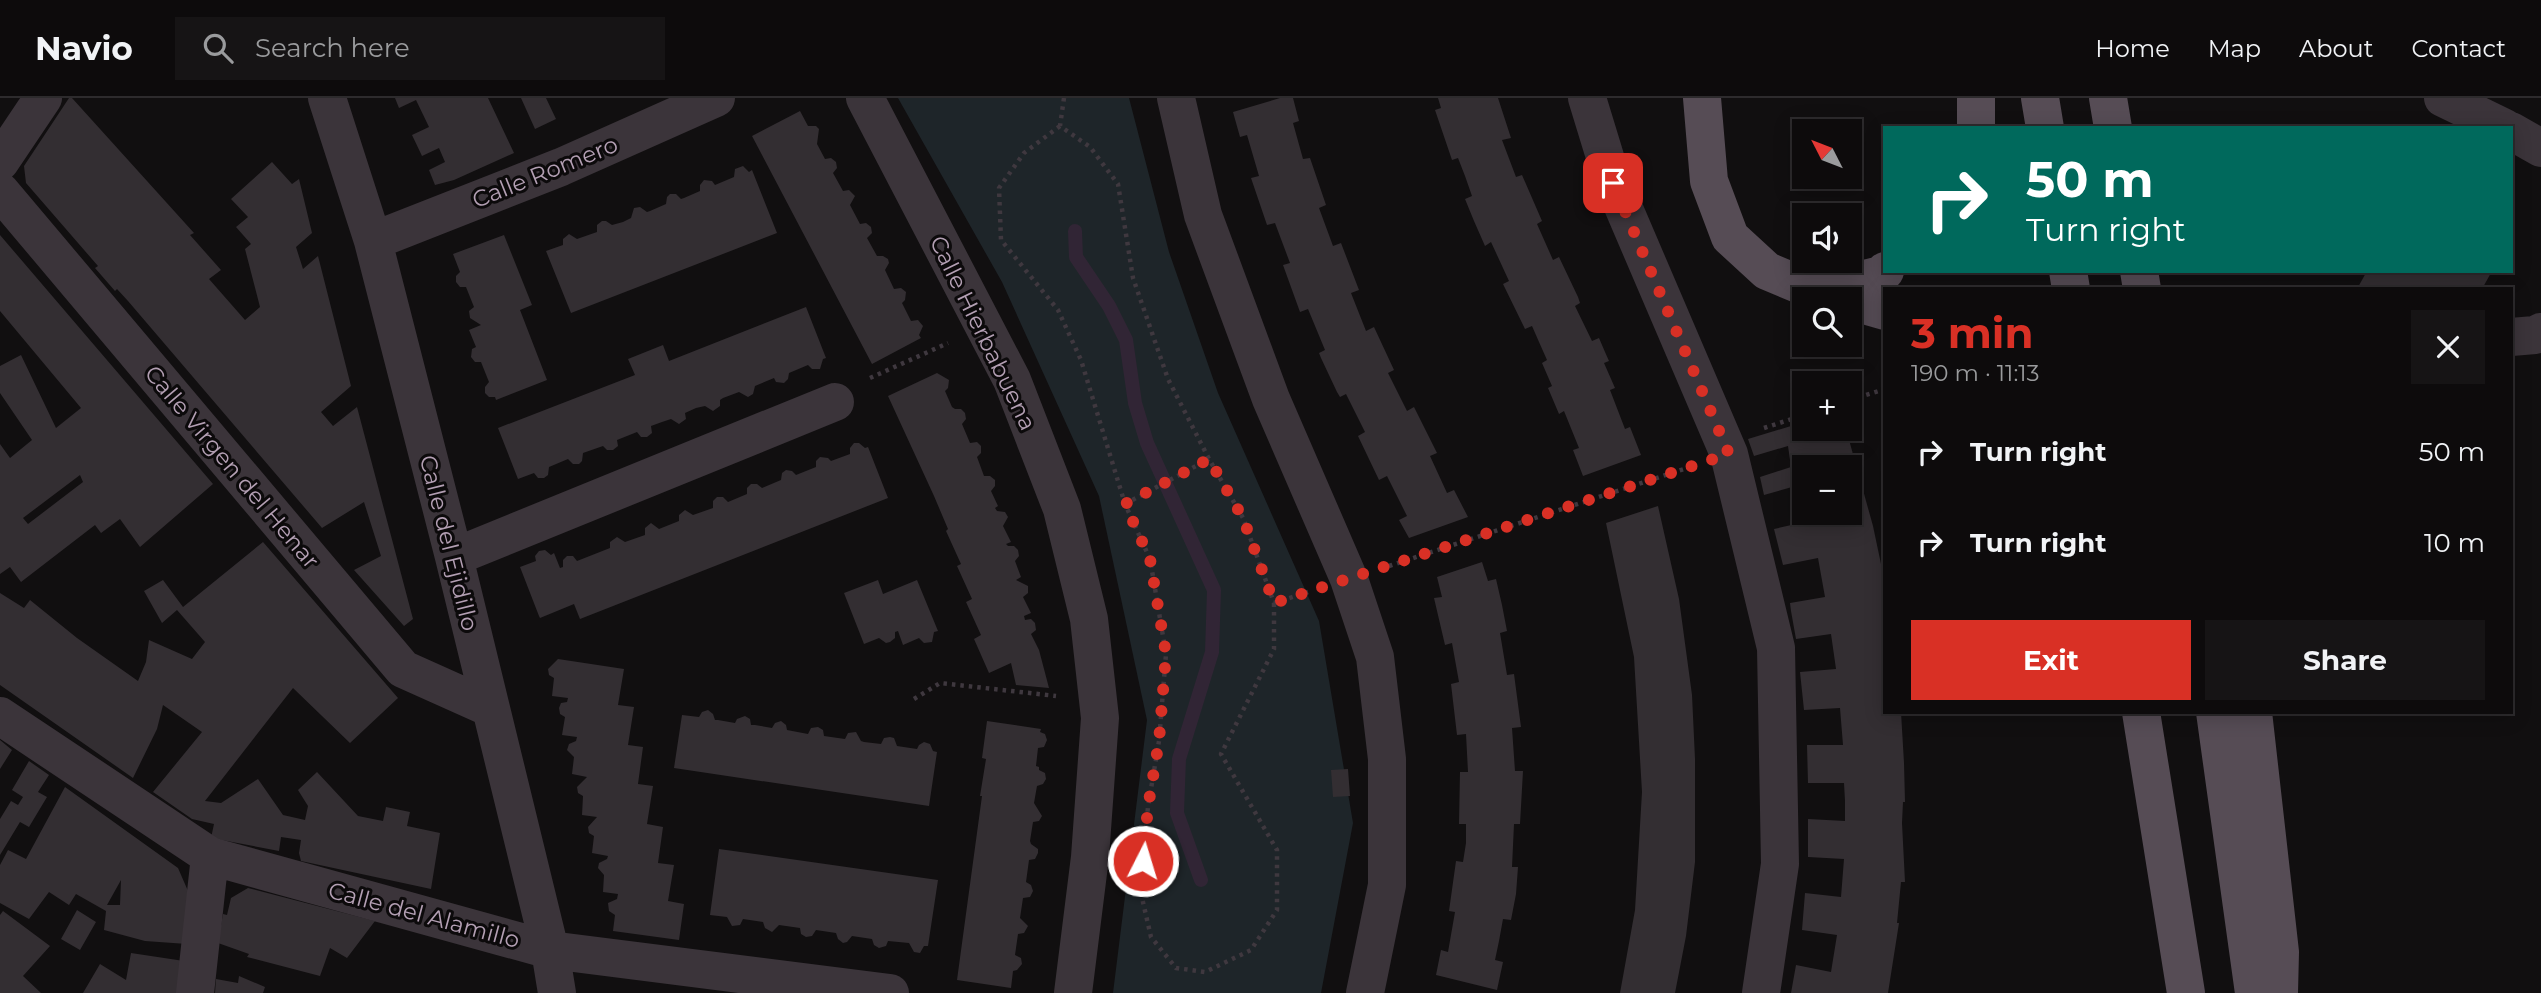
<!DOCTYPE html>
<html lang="en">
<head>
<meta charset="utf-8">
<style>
  :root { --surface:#0d0b0c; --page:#161415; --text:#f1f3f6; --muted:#9a9b9d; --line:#2d2b2d; --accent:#d93025 }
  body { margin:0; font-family:Montserrat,sans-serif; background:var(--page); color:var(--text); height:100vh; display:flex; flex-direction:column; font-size:26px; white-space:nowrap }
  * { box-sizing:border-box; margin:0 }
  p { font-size:23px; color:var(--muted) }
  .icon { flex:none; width:38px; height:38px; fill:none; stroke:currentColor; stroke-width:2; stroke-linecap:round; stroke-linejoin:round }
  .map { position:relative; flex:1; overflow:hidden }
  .details { position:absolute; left:1883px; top:189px; width:630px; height:427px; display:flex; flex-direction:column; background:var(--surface); border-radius:0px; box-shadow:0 4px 18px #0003,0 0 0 2px var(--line) }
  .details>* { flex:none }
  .hud { position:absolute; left:1883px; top:28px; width:630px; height:147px; border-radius:0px; box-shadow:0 4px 18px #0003,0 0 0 2px var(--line); background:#00695c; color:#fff; overflow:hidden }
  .needle { width:46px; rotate:312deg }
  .tools { position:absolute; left:1792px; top:21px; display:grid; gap:14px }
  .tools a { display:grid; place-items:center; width:70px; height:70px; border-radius:0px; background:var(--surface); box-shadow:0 4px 18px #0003,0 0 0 2px var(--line); font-size:35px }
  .pin { position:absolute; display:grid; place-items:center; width:60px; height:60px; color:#fff; margin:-30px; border-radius:14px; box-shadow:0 4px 10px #0006 }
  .me { position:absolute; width:77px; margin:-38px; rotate:5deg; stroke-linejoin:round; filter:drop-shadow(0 0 5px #0008) }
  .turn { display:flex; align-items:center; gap:24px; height:147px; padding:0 28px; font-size:32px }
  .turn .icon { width:91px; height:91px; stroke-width:2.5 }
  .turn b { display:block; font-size:49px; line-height:60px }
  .round { display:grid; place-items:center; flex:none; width:74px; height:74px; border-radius:0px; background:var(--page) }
  .overview { display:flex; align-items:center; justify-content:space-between; height:119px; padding:0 28px }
  h1 { font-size:42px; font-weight:700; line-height:52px; color:var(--accent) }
  .action { display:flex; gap:14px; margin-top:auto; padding:14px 28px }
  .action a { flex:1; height:80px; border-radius:0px; background:var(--accent); color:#fff; font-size:28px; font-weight:700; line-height:80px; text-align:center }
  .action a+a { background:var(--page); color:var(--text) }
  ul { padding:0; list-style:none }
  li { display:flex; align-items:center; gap:21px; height:91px; padding:0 28px }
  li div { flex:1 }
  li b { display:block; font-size:26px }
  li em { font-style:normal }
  header { display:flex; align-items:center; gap:42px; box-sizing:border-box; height:98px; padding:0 35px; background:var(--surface); border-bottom:2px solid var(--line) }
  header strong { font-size:33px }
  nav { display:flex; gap:38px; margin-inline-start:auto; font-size:24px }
  .search { width:490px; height:63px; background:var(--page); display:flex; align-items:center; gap:18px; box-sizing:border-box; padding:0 24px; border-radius:0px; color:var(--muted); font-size:26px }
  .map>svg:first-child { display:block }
</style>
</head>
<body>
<header>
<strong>Navio</strong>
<div class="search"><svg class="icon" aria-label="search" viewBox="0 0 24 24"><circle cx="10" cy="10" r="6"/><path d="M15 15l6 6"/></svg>Search here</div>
<nav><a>Home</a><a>Map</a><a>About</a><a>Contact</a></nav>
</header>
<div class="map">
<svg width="2541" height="895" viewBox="0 0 2541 895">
  <rect width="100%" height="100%" fill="#110f10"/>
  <!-- green -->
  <path fill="#1e2529" d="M898,0H1129L1169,154L1218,295L1319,523L1353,725L1321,895H1113L1147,622L1099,398L1002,184Z"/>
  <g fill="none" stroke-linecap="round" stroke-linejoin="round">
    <!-- stream -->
    <path stroke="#312535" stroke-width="14" d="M1075,133L1076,159L1109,208L1126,242L1135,305L1147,345L1214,492L1212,554L1179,661L1177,715L1201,782"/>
  </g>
  <!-- building -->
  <path fill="#332e32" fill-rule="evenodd" d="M69,0H72L194,135L190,137L221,172L209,181L245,222L260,209L245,151L251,146L236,129L248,119L231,101L272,64L292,86L299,81L312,135L296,149L303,171L318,158L351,288L321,314L333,328L357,309L413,521L404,528L354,472L381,458L364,404L322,430L128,203L117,191L115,193L95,170L98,168L26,85L24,68Z
    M395,0H488L514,55L454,82L435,87L429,72L445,64L439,50L422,58L412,37L429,29L416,2L399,10Z
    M521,0H546L556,21L535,31Z
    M1280,0H1293L1299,23L1293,25L1303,61L1310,60L1326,107L1319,110L1333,148L1341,145L1359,192L1351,195L1366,233L1374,229L1394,272L1388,275L1407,313L1414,309L1437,355L1430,358L1447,395L1454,392L1468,419L1409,440L1399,422L1407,418L1387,378L1379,382L1358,338L1365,334L1346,296L1340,299L1337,294L1321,260L1319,255L1325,252L1308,211L1300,214L1283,167L1290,165L1275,125L1267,127L1251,80L1259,78L1247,37L1240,39L1233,14Z
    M1438,0H1498L1511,40L1502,42L1516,79L1522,77L1542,123L1537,126L1553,162L1559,159L1578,199L1580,205L1575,208L1592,243L1599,240L1605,254L1609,263L1604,265L1615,290L1610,292L1625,331L1630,329L1641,357L1583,378L1573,352L1579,350L1564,313L1559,316L1548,290L1552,288L1542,265L1547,262L1539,244L1532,228L1525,231L1503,186L1509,183L1491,144L1485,148L1474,123L1465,101L1472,98L1465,78L1458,60L1452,62L1435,12L1441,10Z
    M800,13L808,28H816L819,31L817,46L825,61L831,60L836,64L837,70L833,75L843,93L849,92L855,98L850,107L860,126L866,125L871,129L872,135L867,140L877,158H883L888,161L889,165L885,172L894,191L901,190L906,194L905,202L902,205L911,223L918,222L923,228L919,237L921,240L872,266L752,38Z
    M743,68L749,74L752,72L777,135L571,215L546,153L563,147V141L569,136L577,141L597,134V127L602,123H606L612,127L623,124L631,120L634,110L640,109L647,114L650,113L666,106L667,99L670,96H676L681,101L684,100L700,93V87L704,82L712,83L715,87L734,79L735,71Z
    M0,137L213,386L140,449L120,421L101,435L95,427L21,484L10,469L0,476V346L10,360L32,342L0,295V268L21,257L56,330L81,310L0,213ZM80,377L83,384L28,426L23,420Z
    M504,137L532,207L520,212L547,282L496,302L495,299H489L485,295V289L489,284L481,264H475L471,259L472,251L476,249L469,232L481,227L470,220L469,213L474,209L466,189H460L456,184V178L460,174L453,156Z
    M2367,173H2492L2482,191H2357Z
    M806,209L826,260L823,261L820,271H812L808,267L789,275L788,281L784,285L776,284L774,280L755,288L753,296L748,299L739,294L723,300L720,302V308L713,313L705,308L696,310L685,315L686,321L679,326L671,321L662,324L651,328L652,335L647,339H641L637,334L617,342L618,348L613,352H607L603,348L583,355L582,363L579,366H573L568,361L549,369L548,377L544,380H538L534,375L518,381L498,330L635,277L628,261L663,247L669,263Z
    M937,275L949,282L948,290L945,293L952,309L955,311H961L965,315L966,321L962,326L970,345L977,344L981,348V355L977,359L984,378H990L995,382V388L991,393L998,408L995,410L997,413L1005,414L1008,419L1003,428L1011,444L1006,446L1008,448H1014L1018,452L1019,458L1015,463L1021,479L1016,482L1028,488V495L1023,499L1031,515L1024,518L1025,522L1031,521L1035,525L1036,532L1031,536L1039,552L1049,590L1016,587L1011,565L989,575L974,541L981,537L966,504L972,501L957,468L961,466L946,433L948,431L934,398L888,298Z
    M1804,324V331H1846L1873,428L1881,466L1885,497V614H1901L1904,665L1905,704H1903L1902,725L1905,784H1901L1897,825H1899L1888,895H1791L1796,867L1831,874L1837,837L1802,832L1805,795L1841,799L1844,761L1808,759V721L1845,723V703L1844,685H1808L1807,647H1843L1840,610L1804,612L1800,574L1836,571L1831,536L1796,541L1791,513L1790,505L1825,499L1818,460L1783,467L1774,431L1809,423L1807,415H1850V369H1804V403L1799,387L1764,397L1760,379L1791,369L1788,348L1754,358L1748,341Z
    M854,345H859L865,350L868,349L888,400L580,521L574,506L540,520L539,518L520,469L536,463L535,458L539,453L545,452L551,457L554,455L560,470L563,469V462L567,458H573L577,463L610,450V444L617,439L625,444L645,437V430L651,425L659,431L679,423V417L685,412L693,417L713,410V403L717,399H723L728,404L747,396V390L751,386H757L762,390L781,382L782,375L786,372L792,373L796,377L816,369V363L820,359L828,360L831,363L850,356V350Z
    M1658,408L1679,501L1692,597L1695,661V764L1686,838L1675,895H1620L1635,812L1642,694L1634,559L1606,425Z
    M263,444L398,600L350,645L293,590L205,703L221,705L258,681L283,717L305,722L308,708L298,692L317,674L358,718L383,723L386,709L410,714L407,728L440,735L431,791L301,763L299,755L301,742L281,739L279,753L211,740L214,726L192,721L153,694L202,634L163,607L157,631L133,680L0,587V495L24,510L30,502L77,540L138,583L146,564L149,542L192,561L205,544L177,512L162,525L144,493L163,482L183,509Z
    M1482,464L1488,483L1496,481L1502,507L1507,533L1500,535L1507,577L1514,576L1521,629L1512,630L1515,673H1523L1520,726H1514L1512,769H1518L1516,796L1511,822L1503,821L1499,843L1495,862L1503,864L1497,892L1436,877L1441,852L1448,854L1455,814L1449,813L1456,763L1463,764L1466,745V726H1459L1460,674H1468L1466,636L1457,637L1451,586L1459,584L1452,545L1445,547L1434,500L1442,499L1437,479Z
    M878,482L883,496L917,482L938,533L934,534L932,544L924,545L919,540L903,547L898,533L895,534V540L890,544L886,545L879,540L864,546L844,495Z
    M558,561L624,571L618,607L634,609L628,647L643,649L638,686L653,688L647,726L663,729L658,765L674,767L668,803L684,806L679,842L613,833L615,817L609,813L608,805L617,801L618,796L603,794L604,777L598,770L599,765L607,761L608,758L592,755L594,738L589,735L588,729L597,719L582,717L583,698L578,695L577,689L587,679L572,676L574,659L567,652L569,646L576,643L577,639L562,637L565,619L560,616L559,610L561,605L567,604L568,600L552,598L554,580L549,577L548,571Z
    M708,612L713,616L715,622H718L735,625L737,621L745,618L750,621L751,627H755L772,630L775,625L781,623L786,627L787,632L808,636L811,630L818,629L823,632L824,638L845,641L848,635L856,634L861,643L864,644L881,646L884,640L890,639L894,640L897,648L917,651L919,647L924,644L930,646L933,653L937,654L929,708L674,670L682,617L699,619L702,614Z
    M987,623L1041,631L1040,634L1045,636L1047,642L1044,649L1038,650L1036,668L1039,669V672L1045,675L1046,681L1043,686L1037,688L1034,705L1042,718L1039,723L1033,724L1030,743L1031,746L1038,751V755L1035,761L1029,762L1026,784L1031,787L1033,793L1030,799L1023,800L1020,820L1028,828L1024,835L1018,836L1015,857L1021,860L1022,866L1017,872L1013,873L1011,890L957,882L982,698H980L986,661L982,660Z
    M0,642L12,652L0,671Z
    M29,663L49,677L38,694L47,699L29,729L20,724L0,757V721L11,703L18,707L23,699L12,692Z
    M1348,671L1350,698L1333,699L1331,672Z
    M65,689L178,770L188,793L187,846L145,843L104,832L106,813L76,796L69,807L49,794L29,821L0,805V767L8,752L26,761ZM121,782L120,807H107Z
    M719,751L938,782L928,848H924L920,855L914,854L909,845L888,843L886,848L879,850L874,847L872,841L852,838L847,844L843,845L838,841L836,835L816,832L812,838L806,839L801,836L800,830L779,827L772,834L765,830L763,824L743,821L740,827L732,828L727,819L710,817Z
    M248,790L298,803L375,823L347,860L330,850L320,878L247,859L249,856L218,845L223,816L227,817L231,800Z
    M77,812L96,824L80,852L61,841Z
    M3,813L50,848L23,878L41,895H0V817Z
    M131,855L184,863L180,895H83L100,866L126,882Z
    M239,878L265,889L263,895H215L216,881L238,885Z"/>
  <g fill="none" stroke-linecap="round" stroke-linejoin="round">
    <!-- path -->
    <path stroke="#3f383f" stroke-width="4.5" stroke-dasharray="3.5 5" stroke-linecap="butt" d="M1064,0L1060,28L1090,49L1118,86L1133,180L1168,281L1209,361L1243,420L1274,505L1308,494
      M1060,28L1024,55L999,90L1001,142L1058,212L1081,262L1125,406L1150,461L1166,556L1159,643L1148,709L1140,791L1151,839L1176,870L1205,874L1251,852L1277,812V752L1221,656L1274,551V505
      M870,280L948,245
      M1850,302L1885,291
      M1764,330L1804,317
      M1125,406L1209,361
      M1389,468L1690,369
      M914,601L940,585L1056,598"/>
    <!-- minor -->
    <path stroke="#3b343a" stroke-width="38" d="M327,0L373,143L454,459L550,852L557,895
      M865,0L1012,282L1062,411L1089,521L1100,620L1090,759L1073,895
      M1176,0L1203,117L1271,301L1349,481L1375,559L1387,661V787L1365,895
      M1587,0L1613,85L1729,356L1776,550L1780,766L1761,895
      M2443,0L2505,30
      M2511,33L2541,50
      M0,64L43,0
      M0,93L403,571L490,610
      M373,143L561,69L716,0
      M2511,239L2535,237L2541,234
      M454,459L835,304
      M0,618L210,758L550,852L890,895
      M195,895L210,758"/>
    <!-- major -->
    <path stroke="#564c55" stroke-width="38" d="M1702,0L1709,83L1730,139L1767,173L1815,193L1844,201
      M2040,0L2045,30
      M2108,0L2113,30
      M1976,30V0
      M2068,173L2071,191
      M2139,173L2142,191
      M1815,193L1881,177L1885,173
      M1850,203L1885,213
      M2141,614L2186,895
      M2215,614L2254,895
      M2253,614L2280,854L2279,895"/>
  </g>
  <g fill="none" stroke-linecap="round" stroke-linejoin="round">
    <!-- route -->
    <path stroke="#d93025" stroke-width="12" stroke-dasharray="0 21.6" d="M1143,763L1148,709L1159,643L1166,556L1150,461L1125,406L1209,361L1243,420L1274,505L1729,356L1613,85"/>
  </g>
  <g text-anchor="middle" stroke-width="6" stroke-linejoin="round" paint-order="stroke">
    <!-- street labels -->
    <g font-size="23" fill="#b39fb3" stroke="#0c0a0b">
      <text transform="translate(545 74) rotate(-22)" y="8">Calle Romero</text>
      <text transform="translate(983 235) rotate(64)" y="8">Calle Hierbabuena</text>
      <text transform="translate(232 369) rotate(50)" y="8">Calle Virgen del Henar</text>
      <text transform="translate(449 445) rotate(76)" y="8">Calle del Ejidillo</text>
      <text transform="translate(424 817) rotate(15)" y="8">Calle del Alamillo</text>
    </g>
  </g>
</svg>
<div class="tools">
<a><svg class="needle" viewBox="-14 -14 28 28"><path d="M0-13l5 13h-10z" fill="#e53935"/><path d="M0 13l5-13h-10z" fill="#9a9b9d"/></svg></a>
<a><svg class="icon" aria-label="sound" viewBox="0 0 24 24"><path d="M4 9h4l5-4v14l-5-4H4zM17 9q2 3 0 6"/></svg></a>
<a><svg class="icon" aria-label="search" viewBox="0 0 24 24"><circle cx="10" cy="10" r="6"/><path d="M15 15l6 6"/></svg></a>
<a>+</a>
<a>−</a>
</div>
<div class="pin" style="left:1613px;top:85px;background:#d93025"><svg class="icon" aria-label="arrive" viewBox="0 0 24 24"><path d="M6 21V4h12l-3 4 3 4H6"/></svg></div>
<svg class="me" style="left:1143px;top:763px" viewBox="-20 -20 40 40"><circle r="17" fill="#d93025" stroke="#fff" stroke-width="3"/><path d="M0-11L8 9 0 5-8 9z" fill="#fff"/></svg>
<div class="hud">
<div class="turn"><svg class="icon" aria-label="right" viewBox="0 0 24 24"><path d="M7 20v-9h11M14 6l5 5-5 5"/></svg><div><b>50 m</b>Turn right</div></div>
</div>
<section class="details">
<div class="overview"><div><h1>3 min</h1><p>190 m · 11:13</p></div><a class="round"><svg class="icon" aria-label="close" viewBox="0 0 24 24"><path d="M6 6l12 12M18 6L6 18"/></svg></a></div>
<ul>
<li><svg class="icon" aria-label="right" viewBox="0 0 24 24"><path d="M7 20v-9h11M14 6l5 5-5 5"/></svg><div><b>Turn right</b></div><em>50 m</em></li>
<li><svg class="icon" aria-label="right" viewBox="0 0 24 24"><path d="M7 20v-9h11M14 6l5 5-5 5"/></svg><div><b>Turn right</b></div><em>10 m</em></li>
</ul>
<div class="action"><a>Exit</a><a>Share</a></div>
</section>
</div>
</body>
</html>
